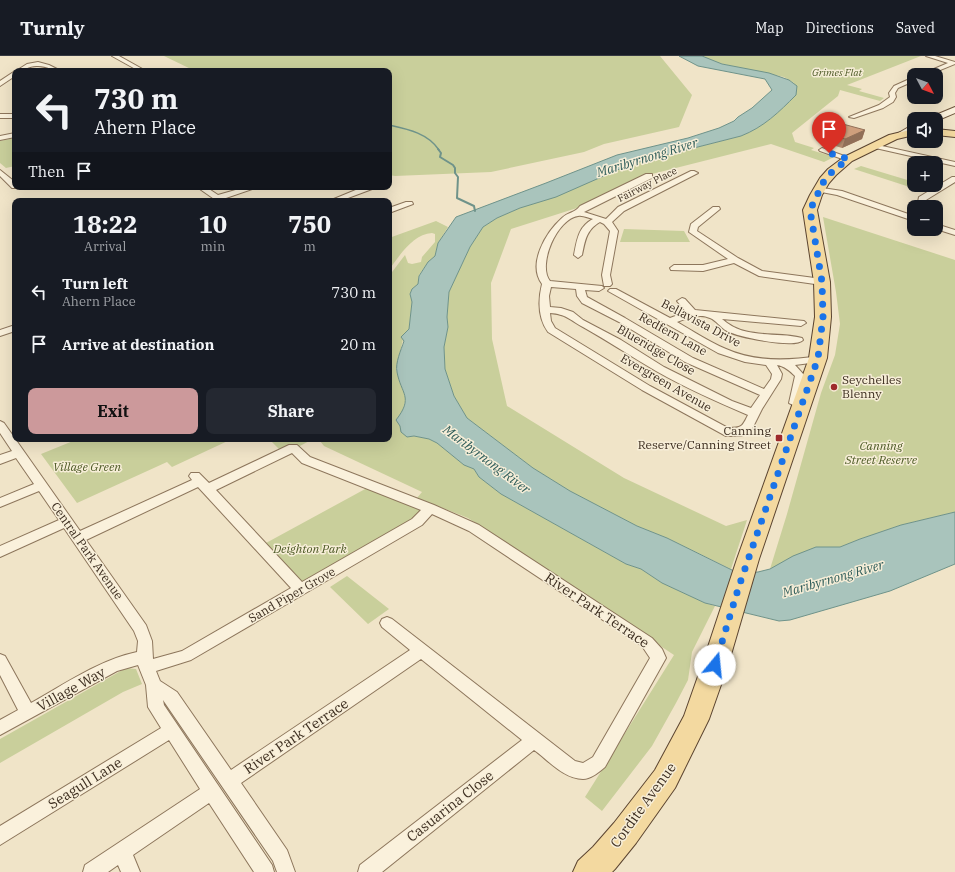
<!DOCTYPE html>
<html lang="en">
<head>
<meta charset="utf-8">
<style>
  :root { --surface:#171b24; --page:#242831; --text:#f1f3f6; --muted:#9ea1a6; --line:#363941; --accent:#cc999b }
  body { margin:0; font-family:"IBM Plex Serif",serif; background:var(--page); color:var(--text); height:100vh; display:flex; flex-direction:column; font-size:15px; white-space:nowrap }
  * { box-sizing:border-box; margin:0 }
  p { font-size:13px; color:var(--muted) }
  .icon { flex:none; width:22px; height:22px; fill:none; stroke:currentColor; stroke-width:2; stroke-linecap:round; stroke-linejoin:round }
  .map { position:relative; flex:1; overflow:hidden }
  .panel { position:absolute; left:12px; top:142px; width:380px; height:244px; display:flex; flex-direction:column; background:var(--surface); border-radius:8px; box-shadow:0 4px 16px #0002 }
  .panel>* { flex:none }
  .hud { position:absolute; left:12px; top:12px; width:380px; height:122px; border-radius:8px; box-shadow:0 4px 16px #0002; background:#171b24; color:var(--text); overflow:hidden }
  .needle { width:26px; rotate:131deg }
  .controls { position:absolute; left:907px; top:12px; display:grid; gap:8px }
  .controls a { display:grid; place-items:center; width:36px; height:36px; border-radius:8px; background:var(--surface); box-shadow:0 4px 16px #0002; font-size:20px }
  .pin { position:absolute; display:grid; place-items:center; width:34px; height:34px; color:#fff; margin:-41px -17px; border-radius:50% 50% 50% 0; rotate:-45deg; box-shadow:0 0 4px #0007 }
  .pin .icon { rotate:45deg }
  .me { position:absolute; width:44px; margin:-22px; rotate:17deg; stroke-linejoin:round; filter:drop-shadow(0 0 3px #0008) }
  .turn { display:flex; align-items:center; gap:14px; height:84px; padding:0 16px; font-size:18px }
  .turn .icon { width:52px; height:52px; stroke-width:2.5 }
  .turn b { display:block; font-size:28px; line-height:34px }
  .then { display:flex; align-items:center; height:38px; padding:0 16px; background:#0003; gap:8px; font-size:15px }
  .eta { display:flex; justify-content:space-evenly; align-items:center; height:68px; text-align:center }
  .eta b { font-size:24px; font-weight:700; line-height:28px }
  .button { display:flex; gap:8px; margin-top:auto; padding:8px 16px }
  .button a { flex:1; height:46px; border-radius:8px; background:var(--accent); color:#111; font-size:16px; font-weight:700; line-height:46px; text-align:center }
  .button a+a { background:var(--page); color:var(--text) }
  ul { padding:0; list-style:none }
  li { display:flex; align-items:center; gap:12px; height:52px; padding:0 16px }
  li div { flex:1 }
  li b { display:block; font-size:15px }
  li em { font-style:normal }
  header { display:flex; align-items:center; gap:24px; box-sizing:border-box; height:56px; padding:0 20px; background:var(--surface); border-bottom:1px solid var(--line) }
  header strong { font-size:19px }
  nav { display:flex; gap:22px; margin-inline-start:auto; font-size:14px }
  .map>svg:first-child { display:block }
</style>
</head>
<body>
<header>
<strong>Turnly</strong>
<nav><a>Map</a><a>Directions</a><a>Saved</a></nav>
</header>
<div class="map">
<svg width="955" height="816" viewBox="0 0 955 816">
  <rect width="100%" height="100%" fill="#f0e4c8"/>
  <!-- green -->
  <path fill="#c9cf9b" d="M164,0H660L692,39L679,71L604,88L584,96L491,116L395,120L389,119V15H195Z
    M702,0H921L847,29L862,33L859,35L884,42L880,45L840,34L838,40L792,77L795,86L814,92L811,94L834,101L824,106L771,88L648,119L577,152L511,173L491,227L492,283L507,350L624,422L726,470L747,464L731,513L667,482L637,470L570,435L533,412L467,362L454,340L445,313L444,291L448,271L447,261L449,236L470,191L483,171L497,162L520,152L556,140L631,108L741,80C764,71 779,56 796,39L794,27L784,21L713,6Z
    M15,82V110L6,112L0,107V85Z
    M861,110L914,126V129L930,131L922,135L854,113Z
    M823,161L955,204V456L901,469L860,483L840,491H816L770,513L787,458L821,337L835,299L840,268L836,236Z
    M436,165L448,171L438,187L435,200L428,206L419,219L418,228L412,233L410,238L412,246L409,273L404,279L396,314L406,342L402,357L396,364L407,381L414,380L429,383L437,387L464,409L474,413L479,421L501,438L626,508L641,513L662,527L705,547L715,550L692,596L688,624L676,647L652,690L602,755L585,741L674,599L468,462L417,442L422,436L324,390L320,385V383H389V220L405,199L408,207L412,208L421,206L422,201L435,186V178L432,177C413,178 399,200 389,214V182Z
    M624,173L684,175L690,186H620Z
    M78,383H232L172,411L167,406L77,447L41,398Z
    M269,383H313L298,391L295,388L281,395Z
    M367,432L414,450L420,455L414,462L304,528L266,487Z
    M347,520L389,553L368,568L330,531Z
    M126,612L136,613L142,628L123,636L0,707V683Z"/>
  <!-- water -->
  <path fill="#a9c4bc" stroke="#6f938a" d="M679,0H702L722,8L769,17L789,24L797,30L796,39C779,56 764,71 741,80L631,108L556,141L520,152L497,162L483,171L470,191L449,236L447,261L448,271L444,291L445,313L454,340L467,362L533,412L570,435L637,470L667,482L734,515L745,517L758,516L770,513L793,500L816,491H840L860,483L901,469L955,456V508L890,535L790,564L779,565L705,547L662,527L641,513L626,508L501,438L479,421L474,413L464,409L437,387L429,383L414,380L407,381L401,376L400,370L396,364C414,341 401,338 397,316C395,307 401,294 404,285L401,281L409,273L412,246L410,238L412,233L418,228L419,220L428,206L435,200L438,187L456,161L546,127L617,99L688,82L719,72L734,65L738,61L752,52L772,34L765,23L698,10Z"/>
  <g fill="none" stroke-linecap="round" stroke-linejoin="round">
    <!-- stream-far1 -->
    <path stroke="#6f938a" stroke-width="1.5" d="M389,69C407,73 428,77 439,94"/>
    <!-- stream -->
    <path stroke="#6f938a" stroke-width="2" d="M438,93L441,97L440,101L453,109L455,112V117L458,121L457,142L474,150L475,155"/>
    <!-- street casing -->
    <g stroke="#8d765c" stroke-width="2">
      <path id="street" d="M112,0H119L146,15H139Z
        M926,0H935L955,6V8L928,19H920L948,7Z
        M38,6L49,9L61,15C53,15 47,10 38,10C30,9 24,15 16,15L27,8Z
        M15,15V20L0,30V25Z
        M914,21V25L898,32L895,37L896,41L893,46L883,52L854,62L849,61L879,49L890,41L889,37L894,30Z
        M0,58H15V62H0Z
        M15,77V81L0,84V80Z
        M873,88L955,106V110L871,91L870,90Z
        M822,92L850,102L852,103L848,105L820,95L819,94Z
        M0,114L15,126V131L18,132H12L0,120Z
        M691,115H694L698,117L624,155L612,166L618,175L610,219L612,228L610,230H604L602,219L610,175L604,168L600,166C586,174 585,185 582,199L578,202L574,199C577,184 578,171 593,163C588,162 583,159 578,160C557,163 537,209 550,225L602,230L604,232L599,235L585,234L587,241L625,262L693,302L764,333L771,323L772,318L766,309L745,306L718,297L608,235L610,233H616L670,262L686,256L677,245L682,242L685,243L695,254L804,265L806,267L801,270L722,263C745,284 775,275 802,282L803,284C795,293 738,281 727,275C721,272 716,264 710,262C700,257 687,262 677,266C693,275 709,286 726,293C755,306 787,305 818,300L823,303L818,306L795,309L805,320L801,347L795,350L789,347L795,320C790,315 784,310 777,309L782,318L781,323L762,353L751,375L741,380H726L642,334L548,276C538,262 538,244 542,228C527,208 546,176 562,162C568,156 575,157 580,150L646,118H652V122L584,156L606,163L618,151ZM551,231L576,233L577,240L582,247L619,266L685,306L760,339L751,352L732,345L664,311L621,284L583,264L573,256L561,252L550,251L549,240ZM550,257C566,258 570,264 583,271C608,285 632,301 656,315C686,332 717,346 748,359C742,371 742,372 728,372L650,330L555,272L551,265Z
        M952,121H955V126L926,144L925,151H917L919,141Z
        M197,131H206L218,139L246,131H258L223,143L226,145H217Z
        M363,131H371L372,133L340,145H329Z
        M816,131L842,135L914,160V165L837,139L816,135Z
        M406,146H412L413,148L389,157V152Z
        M713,151H719L720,153L698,171L697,175L738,202L762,215L822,223L827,226L822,229L759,220L734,207L703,215L671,214L670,212L674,209H703L728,203L689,176L691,168Z
        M936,168L955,174V179L936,173Z
        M15,269V275L0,280V274Z
        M0,365L4,367L80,475L192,424L189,420L191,417H199L209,427L289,389H297L310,401L434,449L479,469L652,582L662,593L666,602L605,711C599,716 591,723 583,723C564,723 548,704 534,694L382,816H358L360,809L522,684L421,603L241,727L287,794L295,816H277L273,805L163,644L164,649L272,809L274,816H254L209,747L133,799L140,816H121L118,809L108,816H83L85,809L200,733L169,684L0,789V770L161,672L148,651L146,629L138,609L117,615L0,679V664L18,654L0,619V598L5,600L31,647C65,628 99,604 137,596L138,585L134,575L64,472L0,501V490L59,464L39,435L0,451V442L34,428L16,402L0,408V399L12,395L0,377ZM292,397L302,407L421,454L412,463L302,526L216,434ZM198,431L291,532L182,595L153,603L152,585L146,569L86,484ZM432,458L469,475L642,590L650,602L593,701L583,707L575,705L392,563L387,561L382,563L380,567L382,571L410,594L231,714L177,636L160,625L156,615L191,604L422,469Z"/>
    </g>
    <!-- secondary casing -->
    <g stroke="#6f573f" stroke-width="2">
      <path id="secondary" d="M955,51V57L936,65V63H929L931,61Z
        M914,68V75L904,81H896L895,79Z"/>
    </g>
    <!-- primary casing -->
    <g stroke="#5b4430" stroke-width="2">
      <path id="primary" d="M914,73V79L897,83L852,105L836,119L829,127L822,139L817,154L830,226L831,261L827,302L759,503L728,609L709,663L675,732L636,787L615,813L612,816H573L578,805L593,791L614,767L655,714L684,660L702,609L737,503L809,302L815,261L814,226L803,154L810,139L820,122L828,113L844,101L889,79Z
        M936,73L955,75V81L936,79Z"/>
    </g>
    <!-- street -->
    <use href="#street" fill="#faf1dc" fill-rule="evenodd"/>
    <!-- secondary -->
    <use href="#secondary" fill="#faf1dc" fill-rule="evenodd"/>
    <!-- primary -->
    <use href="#primary" fill="#f3d9a0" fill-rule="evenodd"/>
  </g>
  <!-- wall -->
  <path fill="#b2896c" d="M865,74L862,83L842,92L816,84L818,75Z"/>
  <!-- shaded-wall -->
  <path fill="#916f58" d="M865,74L862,83L842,92L845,83Z"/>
  <!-- building -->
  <path fill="#cf9f7d" stroke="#916f58" d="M839,67L865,74L845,83L818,75Z"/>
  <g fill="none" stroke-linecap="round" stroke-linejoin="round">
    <!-- route -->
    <path stroke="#1a73e8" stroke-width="7" stroke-dasharray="0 12.6" d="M715,609L739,530L818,302L823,261L822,226L810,154L824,125L832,116L848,103L829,97"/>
  </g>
  <!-- markers -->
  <g fill="#9e2a2b" stroke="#f7eed8" stroke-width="1.5">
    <circle cx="834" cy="331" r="4"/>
    <rect x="775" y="378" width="8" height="8" rx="2"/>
  </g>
  <g text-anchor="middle" stroke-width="3" stroke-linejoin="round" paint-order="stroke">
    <!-- far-park labels -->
    <g font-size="10" font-style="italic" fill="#4d5a26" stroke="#f7eed8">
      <text x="837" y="20">Grimes Flat</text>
    </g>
    <!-- far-street labels -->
    <g font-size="10" fill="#3d2e20" stroke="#f7eed8">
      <text transform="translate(647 128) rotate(-27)" y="4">Fairway Place</text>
    </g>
    <!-- street labels -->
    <g font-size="12" fill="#3d2e20" stroke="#f7eed8">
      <text transform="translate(701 267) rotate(28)" y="4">Bellavista Drive</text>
      <text transform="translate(673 278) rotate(29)" y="4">Redfern Lane</text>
      <text transform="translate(656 294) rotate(30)" y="4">Blueridge Close</text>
      <text transform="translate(666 327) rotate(30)" y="4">Evergreen Avenue</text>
      <text transform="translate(87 495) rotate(55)" y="4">Central Park Avenue</text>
      <text transform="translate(292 539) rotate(-30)" y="4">Sand Piper Grove</text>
    </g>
    <!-- poi labels -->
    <g font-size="12" fill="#3d2e20" stroke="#f7eed8" text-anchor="start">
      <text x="842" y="328">Seychelles<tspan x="842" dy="14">Blenny</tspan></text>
      <text x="771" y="379" text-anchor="end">Canning<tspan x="771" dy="14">Reserve/Canning Street</tspan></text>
    </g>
    <!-- park labels -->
    <g font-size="12" font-style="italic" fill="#4d5a26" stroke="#f7eed8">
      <text x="881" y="394">Canning<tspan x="881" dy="14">Street Reserve</tspan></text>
      <text x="87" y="415">Village Green</text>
      <text x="310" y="497">Deighton Park</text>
    </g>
    <!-- water labels -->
    <g font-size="13" font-style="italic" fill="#2f5d5a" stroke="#f7eed8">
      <text transform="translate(647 101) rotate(-17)" y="5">Maribyrnong River</text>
      <text transform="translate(487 403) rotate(37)" y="5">Maribyrnong River</text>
      <text transform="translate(833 522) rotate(-16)" y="5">Maribyrnong River</text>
    </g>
    <!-- near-street labels -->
    <g font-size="14" fill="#3d2e20" stroke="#f7eed8">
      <text transform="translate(597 554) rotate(34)" y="5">River Park Terrace</text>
      <text transform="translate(71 633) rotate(-29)" y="5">Village Way</text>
      <text transform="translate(296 680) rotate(-34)" y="5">River Park Terrace</text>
      <text transform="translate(85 727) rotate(-32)" y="5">Seagull Lane</text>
      <text transform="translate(643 749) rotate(-54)" y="5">Cordite Avenue</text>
      <text transform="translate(450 750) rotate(-38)" y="5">Casuarina Close</text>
    </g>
  </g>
</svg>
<div class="controls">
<a><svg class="needle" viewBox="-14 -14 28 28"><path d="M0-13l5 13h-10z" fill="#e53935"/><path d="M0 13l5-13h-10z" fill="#9ea1a6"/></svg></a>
<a><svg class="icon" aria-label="sound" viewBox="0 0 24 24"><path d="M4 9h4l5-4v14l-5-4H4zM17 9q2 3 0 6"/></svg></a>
<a>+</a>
<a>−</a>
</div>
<div class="pin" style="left:829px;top:97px;background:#d93025"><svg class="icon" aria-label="arrive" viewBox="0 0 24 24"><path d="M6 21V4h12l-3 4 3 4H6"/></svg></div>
<svg class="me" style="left:715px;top:609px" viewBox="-20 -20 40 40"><circle r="19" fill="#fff"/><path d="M0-13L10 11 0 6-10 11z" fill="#1a73e8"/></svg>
<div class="hud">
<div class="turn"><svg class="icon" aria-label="left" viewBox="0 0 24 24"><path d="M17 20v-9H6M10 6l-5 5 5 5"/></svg><div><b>730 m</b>Ahern Place</div></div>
<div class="then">Then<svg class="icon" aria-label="arrive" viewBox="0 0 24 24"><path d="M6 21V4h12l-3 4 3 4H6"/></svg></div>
</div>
<section class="panel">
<div class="eta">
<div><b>18:22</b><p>Arrival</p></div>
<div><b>10</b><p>min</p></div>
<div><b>750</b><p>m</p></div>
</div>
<ul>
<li><svg class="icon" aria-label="left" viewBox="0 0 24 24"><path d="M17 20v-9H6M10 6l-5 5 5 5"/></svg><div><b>Turn left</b><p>Ahern Place</p></div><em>730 m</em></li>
<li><svg class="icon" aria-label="arrive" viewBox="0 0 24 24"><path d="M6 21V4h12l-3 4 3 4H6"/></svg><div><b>Arrive at destination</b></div><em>20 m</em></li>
</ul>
<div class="button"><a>Exit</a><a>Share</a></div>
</section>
</div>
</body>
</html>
